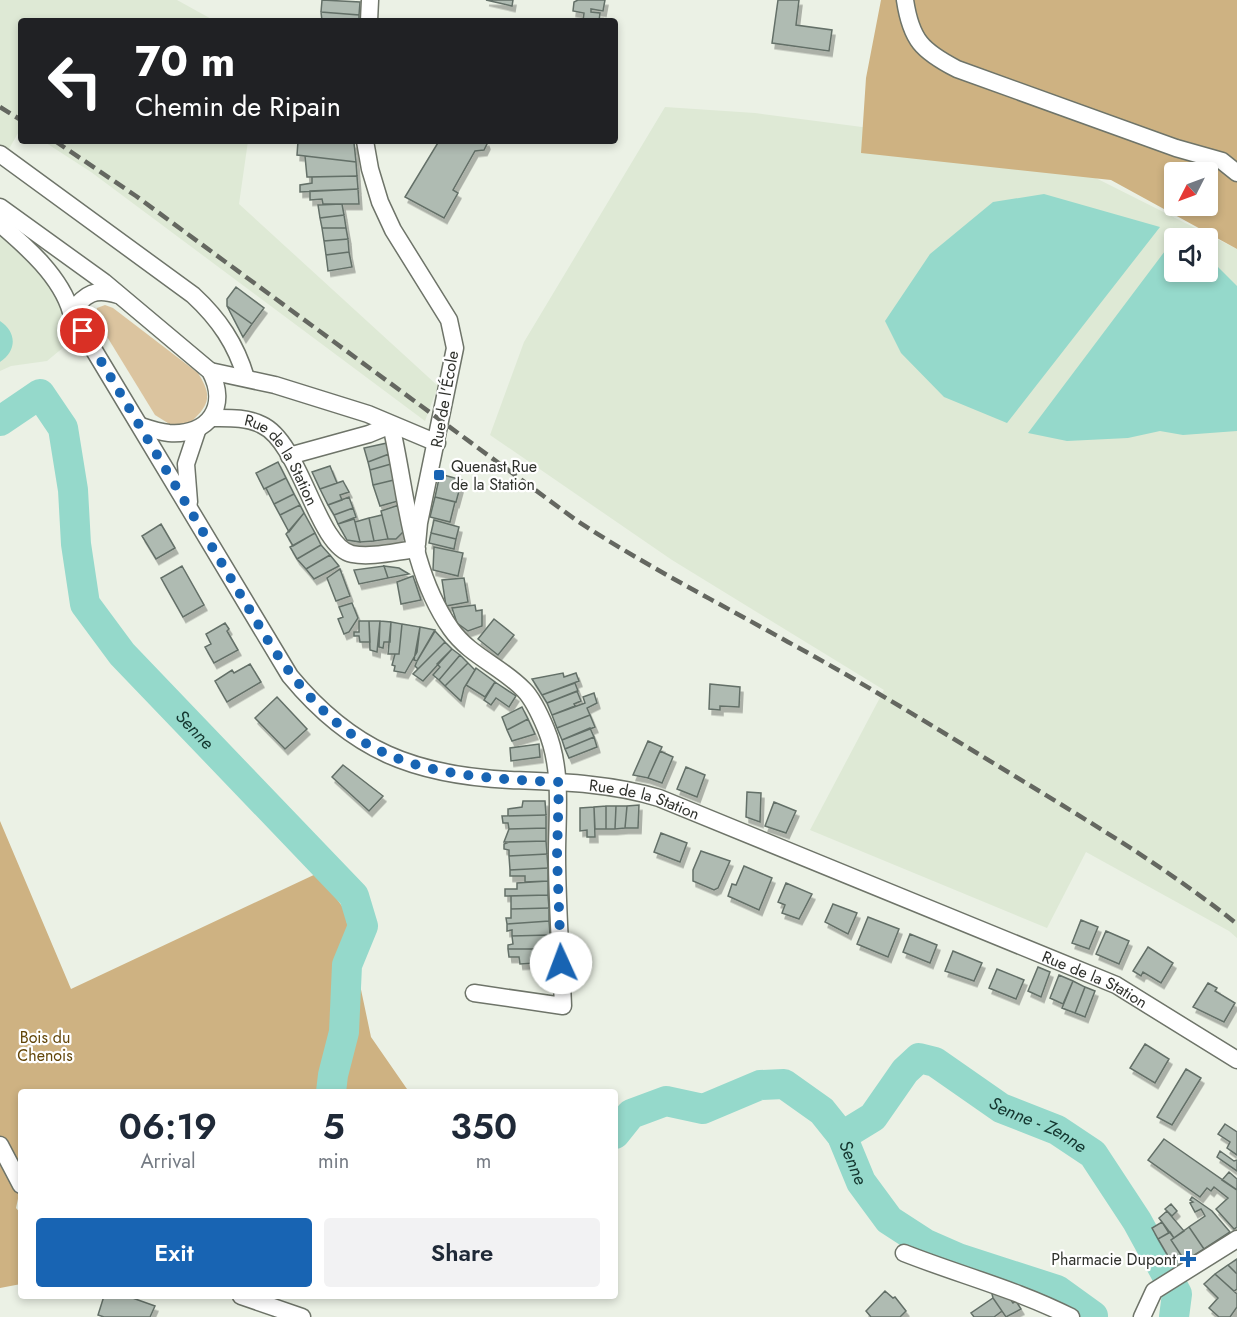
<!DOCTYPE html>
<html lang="en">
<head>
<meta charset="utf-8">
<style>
  :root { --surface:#fff; --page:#f2f2f3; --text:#1f2937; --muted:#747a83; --accent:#1864b3 }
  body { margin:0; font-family:Jost,sans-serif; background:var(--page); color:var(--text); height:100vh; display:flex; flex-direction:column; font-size:22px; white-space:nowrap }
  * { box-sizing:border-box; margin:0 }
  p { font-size:20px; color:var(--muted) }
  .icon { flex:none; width:33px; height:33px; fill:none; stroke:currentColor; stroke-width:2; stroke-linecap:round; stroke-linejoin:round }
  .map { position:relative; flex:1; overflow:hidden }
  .drawer { position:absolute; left:18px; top:1089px; width:600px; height:210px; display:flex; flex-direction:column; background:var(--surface); border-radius:6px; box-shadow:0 3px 9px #0003 }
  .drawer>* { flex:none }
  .top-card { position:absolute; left:18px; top:18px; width:600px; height:126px; border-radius:6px; box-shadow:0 3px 9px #0003; background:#202124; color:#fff; overflow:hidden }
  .needle { width:39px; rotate:228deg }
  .controls { position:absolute; left:1164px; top:162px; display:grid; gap:12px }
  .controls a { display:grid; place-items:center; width:54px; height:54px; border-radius:6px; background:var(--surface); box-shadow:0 3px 9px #0003; font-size:30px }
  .pin { position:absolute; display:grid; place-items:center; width:51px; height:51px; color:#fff; margin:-26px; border:3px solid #fff; border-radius:50%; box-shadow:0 2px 6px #0007 }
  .me { position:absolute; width:66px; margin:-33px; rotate:358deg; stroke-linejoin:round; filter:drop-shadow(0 0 4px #0008) }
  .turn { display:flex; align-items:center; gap:21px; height:126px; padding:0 18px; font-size:27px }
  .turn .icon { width:78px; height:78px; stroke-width:2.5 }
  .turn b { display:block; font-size:42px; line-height:51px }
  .eta { display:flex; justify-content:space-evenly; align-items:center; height:102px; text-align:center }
  .eta b { font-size:36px; font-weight:600; line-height:42px }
  .cta { display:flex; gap:12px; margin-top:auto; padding:12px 18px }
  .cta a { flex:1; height:69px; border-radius:6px; background:var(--accent); color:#fff; font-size:24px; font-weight:600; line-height:69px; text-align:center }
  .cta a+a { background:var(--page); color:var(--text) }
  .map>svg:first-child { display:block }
</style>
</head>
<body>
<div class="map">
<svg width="1237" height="1317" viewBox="0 0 1237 1317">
  <defs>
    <filter id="shadow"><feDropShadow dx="3" dy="5.5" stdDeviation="0" flood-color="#0004"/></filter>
  </defs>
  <rect width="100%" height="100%" fill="#ebf1e5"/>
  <!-- built -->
  <path fill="#dee9d5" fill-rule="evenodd" d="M0,0H177L215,21H21V128L6,154L0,150Z
    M665,107L755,113L1040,150L1237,249V938L1229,931L1086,852L1047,928L810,830L884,690L672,560L490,435L524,342ZM1174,238H1208V272H1174Z
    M43,141H248L239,204L438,386L425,421L91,172Z
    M0,225L20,241L83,331L47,361L11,366L0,371Z"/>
  <!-- green -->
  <path fill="#dbc49f" d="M105,305L113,308L198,373C214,398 208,406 188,425H171L155,415L95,317L97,308Z"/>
  <!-- forest -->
  <path fill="#ceb282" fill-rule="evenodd" d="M881,0H1237V249L1111,180L861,153L866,78ZM1174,172H1208V206H1174Z
    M0,821L71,989L318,873L344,909L371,1037L407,1089L415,1092H21V1185L16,1208L21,1214V1284L0,1288Z"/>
  <!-- water -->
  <path fill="#95d9cb" d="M1044,194L1160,227L1007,423L944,397L901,353L885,321L930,254L993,202Z
    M1180,231L1188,238H1174V272H1208V257L1237,286V431L1183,435L1160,431L1128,438L1067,441L1028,433Z
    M0,321C17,332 17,351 0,362Z"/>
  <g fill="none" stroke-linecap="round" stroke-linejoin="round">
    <!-- river -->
    <g stroke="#95d9cb" stroke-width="30">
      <path id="s1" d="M0,421L40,394L63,428L73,490L76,544L85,604L122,654L354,896L363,926L347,965L344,1032L333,1075L331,1092"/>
      <path id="s2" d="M615,1134L631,1114L666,1101L703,1109L760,1085L784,1084L822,1111L842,1136L861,1182L889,1220L926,1244L958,1258L1057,1290L1093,1316"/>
      <path id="s3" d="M842,1136L873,1117L905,1071L919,1058L935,1062L1001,1108L1057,1130L1093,1154L1137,1221L1177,1294L1174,1317"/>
    </g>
  </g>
  <!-- building -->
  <path fill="#afbbb2" stroke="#647068" stroke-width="1.5" filter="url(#shadow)" d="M322,0L360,2L359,15L321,12Z
    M486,0H513L512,6Z
    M578,0H605L603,11L591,9V12L600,13L599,21H583L584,13L573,11L574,2Z
    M778,0H799L796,25L832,30L829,51L772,43Z
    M321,12L359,15V21H322Z
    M298,141L354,143L356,162L297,155Z
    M439,141H486L487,144L484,150L475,151L453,190L458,193L444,218L405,197Z
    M305,156L356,162L357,176L307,177Z
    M357,176L358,189L300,192V185L312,183V177Z
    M358,189L359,204H323L322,199L310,200V191Z
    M342,204L344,215L320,218L318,205Z
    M344,215L346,228H322L320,218Z
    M322,228H346L348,239L324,241Z
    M348,239L349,252L326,255L324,241Z
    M349,252L352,267L328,271L326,255Z
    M236,287L264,308L252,324L227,306V299Z
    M227,306L252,324L243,337Z
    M387,443L389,454L368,462L364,448Z
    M389,454L391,464L370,470L368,462Z
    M278,462L286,478L264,489L256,473Z
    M391,464L394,480L373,485L370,470Z
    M330,466L337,483L320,489L312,472Z
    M440,474L462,480L456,502L435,497Z
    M286,478L294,494L274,504L266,488Z
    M394,480L398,501L380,506L373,485Z
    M343,481L349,492L340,495L342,500L328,505L320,489Z
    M294,494L300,505L280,515L274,504Z
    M349,497L353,508L334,515L328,505Z
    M435,497L455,502L450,522L430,517Z
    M300,505L304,513L289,532L280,515Z
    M399,505L404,531L396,539H388L381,511Z
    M353,508L356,517L338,524L334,515Z
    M304,513L315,533L293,546L286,534Z
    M382,515L388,539L374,541L369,518Z
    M369,518L374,541L360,542L355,522Z
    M354,519L355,522L360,542L347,540L338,524Z
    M434,520L459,527L456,539L431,533Z
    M161,524L175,548L156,559L142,536Z
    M315,533L321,545L297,559L290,547Z
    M431,533L456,539L454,549L429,543Z
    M321,545L330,555L306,569L297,559Z
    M434,547L463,553L458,576L433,570Z
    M330,555L339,566L314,579L306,569Z
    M182,566L204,605L183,617L161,578Z
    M384,566L388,578L359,584L354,570Z
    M384,566L399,568L409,574L388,578Z
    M340,569L350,596L336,601L327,578Z
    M413,576L421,600L401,604L397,582Z
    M464,578L468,602L446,606L442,580Z
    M352,603L358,618L349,632L344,634L338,619L343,617L339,607Z
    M475,605L476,611L482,610V626L468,631L457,623L452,608Z
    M494,619L514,635L498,655L478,639Z
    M359,621H369L370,642H360L359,636H354V632H359Z
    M369,621H380L377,652L370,650Z
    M380,621L391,622L390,642H384L383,648L379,647Z
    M391,622L402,624L399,654H388Z
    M225,623L229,629L227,631L238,650L214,663L205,647L211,644L206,634Z
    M402,624L420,627L417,652L405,673L394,671L395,666L392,665L395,654H399Z
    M420,627L435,630L417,661L414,660Z
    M435,631L445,642L418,669L415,666L417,661Z
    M445,642L452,649L423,681L413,674Z
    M452,649L460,655L439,680L433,675L440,667L437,664Z
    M460,655L468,663L445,686L439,680Z
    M468,663L475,670L464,688L461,701L445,686Z
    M250,664L261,682L227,702L215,681L232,670L234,673Z
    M476,668L495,682L485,697L466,685Z
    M563,673L564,677L576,673L579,681L542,695L532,679Z
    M495,682L516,696L509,707L496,698L491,705L484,700Z
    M575,683L578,691L547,703L542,695Z
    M710,684L740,687L739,707L720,706V710L709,709Z
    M577,691L581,701L574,704L575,706L552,715L547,703Z
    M594,693L597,703L587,708L590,715L557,728L552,715L585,703L583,697Z
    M277,697L307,729L285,749L255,718Z
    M522,707L528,719L507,730L502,717Z
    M590,715L595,727L562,740L557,728Z
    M528,719L535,734L512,741L507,730Z
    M590,728L594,737L565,749L562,740Z
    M594,737L597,747L569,758L565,749Z
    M648,741L662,747L648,778L633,775Z
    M539,744L540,757L511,761L510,748Z
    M660,751L673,757L662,783L648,778Z
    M343,765L383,796L369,811L332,777Z
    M686,767L705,775L697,797L677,789Z
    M747,792L761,793L760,822L746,817Z
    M523,801H545L546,815L508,816V809L522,807Z
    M774,802L796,811L786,833L765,826Z
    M639,805L638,828H625L627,806Z
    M606,806V829H595L594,807Z
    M606,806H616L615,829H606Z
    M616,806H627L625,828L615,829Z
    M594,807L595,837H587V830L580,831V808Z
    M546,815V828L509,829L508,823H503L502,816Z
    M546,828V841L504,842L509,829Z
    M661,833L687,843L680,862L654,852Z
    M546,841L547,854L509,856V850L504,849V844L509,842Z
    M701,851L730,861L718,888L714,890L693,881V870Z
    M547,854L548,868L510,870L509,856Z
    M744,866L772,878L759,910L728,896L732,884L736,885Z
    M548,868V881L525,882V876H510V870Z
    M548,881V895L505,896V889H517V883Z
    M786,883L812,894L799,919L782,913L785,905L778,902Z
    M548,895L549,908L511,909V896Z
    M833,904L857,913L848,934L825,922Z
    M549,908V921L507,924L506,918H511V909Z
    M868,917L899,929L888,957L857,944Z
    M1081,920L1098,927L1089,949L1072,943Z
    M549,921L550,935L512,936V930L507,931V924Z
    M1106,931L1129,941L1119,964L1096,954Z
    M910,934L937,945L930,963L903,952Z
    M550,935V949H508V945L513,944L512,936Z
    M1148,947L1173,963L1161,983L1143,972L1141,976L1133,971Z
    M508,949H550L551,962L520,964L519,957H509Z
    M953,951L982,963L974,981L945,971Z
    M1038,967L1050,972L1041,997L1028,991Z
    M997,969L1024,980L1016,999L989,988Z
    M1059,975L1073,981L1063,1004L1050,998Z
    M1073,981L1085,987L1075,1013L1062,1008Z
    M1208,983L1217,988L1215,991L1235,1003L1224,1022L1193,1007Z
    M1085,987L1095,991L1085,1017L1075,1013Z
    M1145,1044L1169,1059L1155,1083L1130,1068Z
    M1186,1069L1201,1078L1172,1125L1157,1117Z
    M1225,1124L1237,1132V1155L1227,1148L1230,1142L1218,1134Z
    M1164,1139L1237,1190V1227L1234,1229L1216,1209L1228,1198L1214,1187L1211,1191L1207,1188L1200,1197L1148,1160Z
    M1220,1151L1234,1161L1237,1160V1171L1217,1157Z
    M1229,1172L1237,1179V1190L1222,1180Z
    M1192,1197L1212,1211L1230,1232L1204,1249L1189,1227L1205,1216L1201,1209L1195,1212L1190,1203L1193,1202L1190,1200Z
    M1171,1204L1177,1211L1172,1216L1165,1209Z
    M1167,1211L1184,1231L1174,1238L1159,1218Z
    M1162,1222L1169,1233L1158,1239L1152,1228Z
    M1189,1227L1204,1249L1185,1261L1171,1240Z
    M1170,1232L1174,1238L1171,1240L1185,1261L1175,1268L1158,1239Z
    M1237,1259V1274L1228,1265Z
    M1228,1265L1237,1274V1289L1234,1291L1215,1274Z
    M1215,1274L1237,1294V1307L1230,1317H1219L1209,1308L1218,1298L1204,1284Z
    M997,1290L1008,1296L1013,1303L1016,1301L1021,1309L1006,1317L993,1298L992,1294Z
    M885,1291L893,1298L895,1297L906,1311L900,1317H871L866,1311Z
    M104,1296H127L155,1306L150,1317H104L98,1315Z
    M993,1298L1002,1311L994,1317H974L971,1313Z"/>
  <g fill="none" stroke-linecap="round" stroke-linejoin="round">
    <!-- minor casing -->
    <g stroke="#6e7469" stroke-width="19">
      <g id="minor">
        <path d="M905,0C911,40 922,51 957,69L1176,148L1222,161L1237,173"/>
        <path d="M369,21L370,0"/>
        <path d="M365,141L370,169L380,202L393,230L449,320L455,348L419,523L417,544"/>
        <path d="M0,154L193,295C219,319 236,344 246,378"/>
        <path d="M0,207L104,282L210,371C229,406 209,436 169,433C160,432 150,429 141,426"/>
        <path id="s4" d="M0,224C27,247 61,277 71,312L290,676C352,751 414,775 510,780C561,782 610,783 659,798L1116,985L1237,1060"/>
        <path d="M71,312C86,293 95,288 118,295"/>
        <path d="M210,371L275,385L368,414L437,443"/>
        <path id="s5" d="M212,418C228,418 247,417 262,425C301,443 317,547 352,554C372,558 397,551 417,549"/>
        <path d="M391,425C407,494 409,569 451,629C470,656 501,666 524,690C533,699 541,717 546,729C563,770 557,812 557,855C557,905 561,956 563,1006L474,993"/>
        <path d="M289,456L369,434L391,425"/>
        <path d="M189,502L186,464L197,431"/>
        <path d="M0,1145L21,1185"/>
        <path d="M904,1253C960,1275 1018,1290 1071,1317"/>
        <path d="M241,1296L302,1317"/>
        <path d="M1142,1317L1154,1291L1237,1239"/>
      </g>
    </g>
    <!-- minor -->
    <use href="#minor" stroke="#fff" stroke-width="16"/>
    <!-- rail -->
    <path stroke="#646760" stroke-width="4.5" stroke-dasharray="12 6" stroke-linecap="butt" d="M0,107L21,120
      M55,141L136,196L576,520C644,565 717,602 788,642C869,686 947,735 1026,783C1098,827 1171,871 1237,924"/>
  </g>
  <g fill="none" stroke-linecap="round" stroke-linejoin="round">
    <!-- route -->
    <path stroke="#1864b3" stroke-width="10" stroke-dasharray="0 18" d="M83,331L267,639C347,765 418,776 559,782L557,856L561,963"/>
  </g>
  <!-- markers -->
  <g fill="#1864b3" stroke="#fff" stroke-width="2">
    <rect x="433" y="469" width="12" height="12" rx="3"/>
    <path d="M1185 1250h6v6h6v6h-6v6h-6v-6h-6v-6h6z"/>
  </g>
  <g text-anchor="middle" stroke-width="4.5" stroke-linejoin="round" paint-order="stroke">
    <!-- street labels -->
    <g font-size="16" fill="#2e302b" stroke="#fff">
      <text transform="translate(444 399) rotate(-80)" y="6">Rue de l'École</text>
      <text dy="6" stroke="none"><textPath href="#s5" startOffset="90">Rue de la Station</textPath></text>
      <text dy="6" stroke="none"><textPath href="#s4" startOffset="928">Rue de la Station</textPath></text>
      <text dy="6" stroke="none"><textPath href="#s4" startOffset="1414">Rue de la Station</textPath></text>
    </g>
    <!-- poi labels -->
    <g font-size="16" fill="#2e302b" stroke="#fff" text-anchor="start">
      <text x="451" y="472">Quenast Rue<tspan x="451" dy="18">de la Station</tspan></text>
      <text x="1176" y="1265" text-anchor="end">Pharmacie Dupont</text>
    </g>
    <!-- park labels -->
    <g font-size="16" fill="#624508" stroke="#fff">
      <text x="45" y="1043">Bois du<tspan x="45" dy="18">Chenois</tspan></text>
    </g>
    <!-- water labels -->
    <g font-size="18" font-style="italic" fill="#14362f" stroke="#fff">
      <text dy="6" stroke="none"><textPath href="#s1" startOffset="434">Senne</textPath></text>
      <text dy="6" stroke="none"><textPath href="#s3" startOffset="249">Senne - Zenne</textPath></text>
      <text dy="6" stroke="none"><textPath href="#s2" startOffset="294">Senne</textPath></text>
    </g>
  </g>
</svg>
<div class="controls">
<a><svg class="needle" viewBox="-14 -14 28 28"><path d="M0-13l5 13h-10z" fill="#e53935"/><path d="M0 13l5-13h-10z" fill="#747a83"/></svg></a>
<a><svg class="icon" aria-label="sound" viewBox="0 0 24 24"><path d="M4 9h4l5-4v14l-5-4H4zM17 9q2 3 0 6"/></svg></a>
</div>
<div class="pin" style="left:83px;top:331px;background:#d93025"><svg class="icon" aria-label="arrive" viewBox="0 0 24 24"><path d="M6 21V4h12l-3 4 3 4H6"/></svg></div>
<svg class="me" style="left:561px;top:963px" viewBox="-20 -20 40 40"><circle r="19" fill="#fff"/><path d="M0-13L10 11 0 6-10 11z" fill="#1864b3"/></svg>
<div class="top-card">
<div class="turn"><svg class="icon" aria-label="left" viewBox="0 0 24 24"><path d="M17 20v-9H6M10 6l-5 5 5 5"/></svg><div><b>70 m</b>Chemin de Ripain</div></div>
</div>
<section class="drawer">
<div class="eta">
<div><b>06:19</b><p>Arrival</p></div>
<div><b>5</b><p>min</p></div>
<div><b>350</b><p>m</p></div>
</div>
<div class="cta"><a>Exit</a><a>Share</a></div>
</section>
</div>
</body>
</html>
